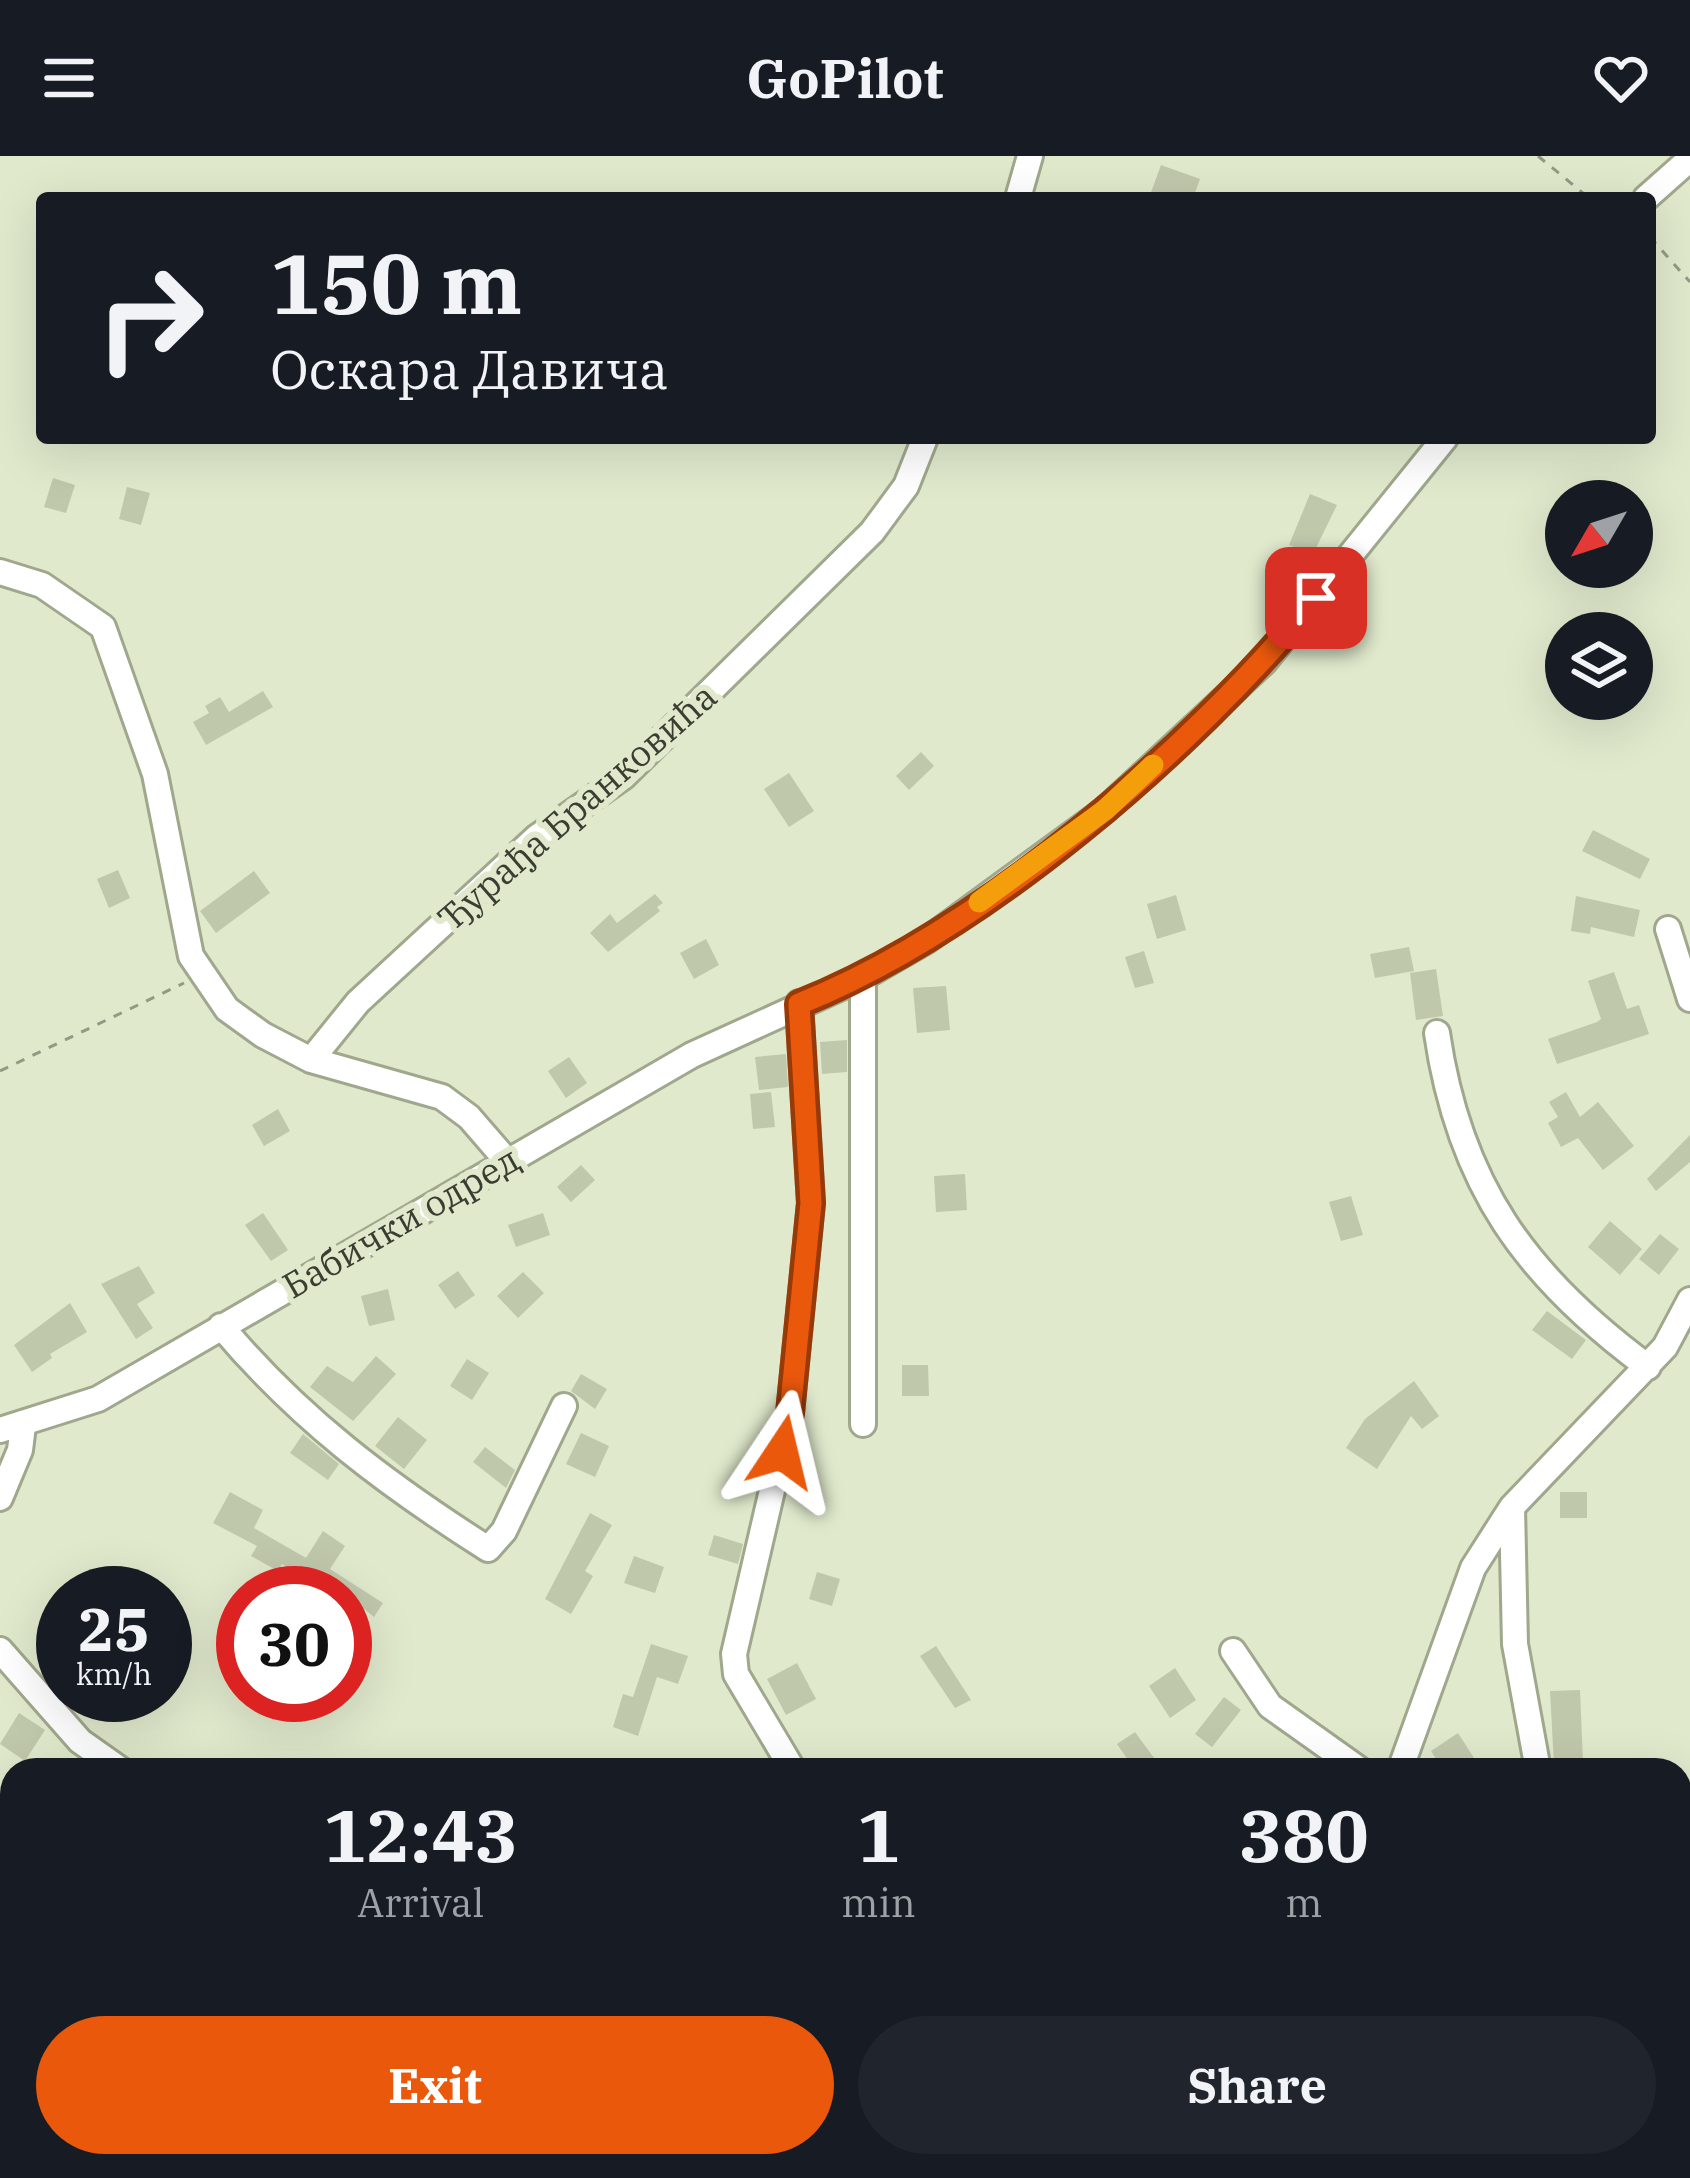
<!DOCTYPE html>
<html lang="en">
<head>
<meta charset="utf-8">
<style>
  :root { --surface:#171b24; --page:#20242c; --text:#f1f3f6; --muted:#9ea1a6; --accent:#ea580c }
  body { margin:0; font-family:"IBM Plex Serif",serif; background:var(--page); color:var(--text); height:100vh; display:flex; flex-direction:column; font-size:45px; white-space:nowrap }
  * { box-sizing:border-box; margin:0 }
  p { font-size:39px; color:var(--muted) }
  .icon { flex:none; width:66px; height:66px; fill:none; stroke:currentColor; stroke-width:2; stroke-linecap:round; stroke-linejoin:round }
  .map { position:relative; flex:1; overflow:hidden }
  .side { position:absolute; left:0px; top:1602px; width:1692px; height:420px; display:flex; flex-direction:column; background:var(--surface); border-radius:36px 36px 0 0; box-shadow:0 12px 48px #0002 }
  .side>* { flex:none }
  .guide { position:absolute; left:36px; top:36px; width:1620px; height:252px; border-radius:12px; box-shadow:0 12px 48px #0002; background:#171b24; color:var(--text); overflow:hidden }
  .needle { width:78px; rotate:231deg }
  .buttons { position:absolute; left:1545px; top:324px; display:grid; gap:24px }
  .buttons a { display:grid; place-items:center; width:108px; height:108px; border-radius:50%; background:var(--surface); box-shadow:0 12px 48px #0002; font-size:60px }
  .speed { position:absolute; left:36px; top:1410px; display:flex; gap:24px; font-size:60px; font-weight:700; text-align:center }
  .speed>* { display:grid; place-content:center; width:156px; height:156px; border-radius:50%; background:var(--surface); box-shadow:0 12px 48px #0002; line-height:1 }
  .speed small { font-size:30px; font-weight:400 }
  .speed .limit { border:18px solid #d22; background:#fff; color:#111 }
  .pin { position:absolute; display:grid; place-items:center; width:102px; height:102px; color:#fff; margin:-51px; border-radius:24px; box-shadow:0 6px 18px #0006 }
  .me { position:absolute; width:132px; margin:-66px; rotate:10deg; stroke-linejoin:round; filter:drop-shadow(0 0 9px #0008) }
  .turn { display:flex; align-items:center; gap:42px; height:252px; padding:0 36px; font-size:54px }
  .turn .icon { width:156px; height:156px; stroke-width:2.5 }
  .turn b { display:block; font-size:84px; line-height:102px }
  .eta { display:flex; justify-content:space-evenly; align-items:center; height:204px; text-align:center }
  .eta b { font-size:72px; font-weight:700; line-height:84px }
  .cta { display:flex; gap:24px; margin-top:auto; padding:24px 36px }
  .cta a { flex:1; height:138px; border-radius:72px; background:var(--accent); color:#fff; font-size:48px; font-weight:700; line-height:138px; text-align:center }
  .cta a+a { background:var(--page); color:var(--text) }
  header { display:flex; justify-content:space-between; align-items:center; height:156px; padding:0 36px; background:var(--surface); font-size:54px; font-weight:700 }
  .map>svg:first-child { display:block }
</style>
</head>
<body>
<header><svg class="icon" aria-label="menu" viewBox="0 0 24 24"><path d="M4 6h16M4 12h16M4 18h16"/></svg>GoPilot<svg class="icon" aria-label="heart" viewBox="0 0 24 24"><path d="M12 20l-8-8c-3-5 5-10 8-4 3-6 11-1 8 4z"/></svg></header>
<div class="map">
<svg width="1690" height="2022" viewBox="0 0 1690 2022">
  <rect width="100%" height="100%" fill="#e0e9cc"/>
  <!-- building -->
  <path fill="#c0c8ac" d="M1161,9L1200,23L1193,42H1149Z
    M53,322L75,329L66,357L44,351Z
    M127,331L150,337L141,369L119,363Z
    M1310,338L1337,349L1313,398L1289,389Z
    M263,535L273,551L206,589L193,566L209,557L205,550L220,541L229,556Z
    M921,596L934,610L909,634L896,620Z
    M789,617L814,655L789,671L764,633Z
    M1593,674L1650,703L1640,723L1582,695Z
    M118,714L130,742L109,752L97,723Z
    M254,715L270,737L216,777L200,755Z
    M655,738L663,747L657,751L660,755L608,796L590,777L610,758L617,767Z
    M1176,739L1186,774L1157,783L1147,748Z
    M1576,740L1640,754L1634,781L1591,771L1590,778L1571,775Z
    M706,783L719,809L694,823L680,797Z
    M1409,791L1414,815L1375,822L1370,798Z
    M1144,795L1154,827L1135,832L1125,801Z
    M1436,813L1443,860L1416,864L1410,817Z
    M1614,816L1627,853L1639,849L1649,878L1557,908L1548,883L1597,866L1601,863L1588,825Z
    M946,830L950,874L917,877L913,832Z
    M847,884V916L822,918L820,886Z
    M786,898L788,931L759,934L755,901Z
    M569,901L587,927L566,942L548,915Z
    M771,936L775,971L753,973L750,938Z
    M1566,936L1580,961L1598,946L1634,990L1603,1014L1578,982L1561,991L1548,967L1558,961L1549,946Z
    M278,953L290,975L264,990L252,969Z
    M1690,979V1006L1656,1035L1647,1023Z
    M581,1009L595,1024L571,1046L557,1031Z
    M965,1018L967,1054L936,1056L934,1020Z
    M1351,1040L1363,1079L1341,1085L1329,1046Z
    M263,1057L288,1094L271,1105L245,1069Z
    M543,1057L550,1079L516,1091L508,1069Z
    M1610,1065L1642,1093L1620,1119L1588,1091Z
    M1660,1078L1679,1093L1659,1119L1639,1103Z
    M139,1110L155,1137L137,1148L153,1172L136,1183L101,1128Z
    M458,1115L475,1139L455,1153L438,1129Z
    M523,1116L544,1137L518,1162L497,1140Z
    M388,1133L395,1164L369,1170L361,1140Z
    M70,1147L87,1176L50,1198L52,1202L32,1216L14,1189Z
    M1547,1155L1586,1184L1572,1203L1532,1174Z
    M376,1200L396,1218L353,1265L310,1231L327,1210L353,1226Z
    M467,1203L489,1217L472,1244L450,1230Z
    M902,1209H928L929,1240H902Z
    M581,1218L607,1233L595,1253L571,1235Z
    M1414,1225L1439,1260L1422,1273L1411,1260L1377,1313L1346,1292L1365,1263Z
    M398,1261L427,1284L404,1313L375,1290Z
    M581,1277L609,1290L595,1321L566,1308Z
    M303,1278L339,1308L328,1324L290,1297Z
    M485,1291L515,1314L506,1332L473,1306Z
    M230,1336L263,1354L254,1372L306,1402L323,1375L345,1390L330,1413L383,1447L374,1461L345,1437H326L282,1408L278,1415L251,1400L257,1390L213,1367Z
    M1560,1336H1587V1362H1560Z
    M590,1357L612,1369L585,1415L593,1420L571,1458L545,1443Z
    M714,1379L743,1388L738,1408L708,1399Z
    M634,1400L664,1411L655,1437L624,1427Z
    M817,1416L840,1423L832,1450L809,1443Z
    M651,1488L688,1500L678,1528L657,1521L638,1580L613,1571L623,1538L633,1541Z
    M936,1490L971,1544L955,1552L920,1500Z
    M797,1507L816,1543L786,1559L767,1523Z
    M1175,1512L1196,1544L1170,1562L1149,1530Z
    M1580,1534L1583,1606L1554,1609L1550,1535Z
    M1224,1541L1241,1554L1212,1591L1195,1578Z
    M19,1557L45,1574L25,1605L0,1588Z
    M1135,1576L1157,1606L1145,1614H1135L1117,1588Z
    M1458,1577L1476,1605L1462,1614H1443L1431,1595Z"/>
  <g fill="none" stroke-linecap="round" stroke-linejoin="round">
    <!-- minor casing -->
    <g stroke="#9fa78c" stroke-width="30">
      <path id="minor" d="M1018,42L1030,0
        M1646,42L1690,3
        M0,416L42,429L103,471L155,618L191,800L227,853L263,879L311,904L442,941L469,961L507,1005
        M1668,773L1690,843
        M863,821V1268
        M1437,877C1459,1029 1526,1121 1648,1211
        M311,904L358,846L537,681L623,621L872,376L906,330L925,282
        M221,1170C299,1263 386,1328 488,1393L504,1375L564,1250
        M0,1274L98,1243L692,899L863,821L927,784L1105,654L1264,506L1445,282
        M0,1342L20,1294L23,1270
        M1512,1351L1515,1488L1538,1614
        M0,1494L80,1585L121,1614
        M1233,1495L1270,1550L1360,1614
        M793,1614L736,1518L734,1498L790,1257L811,1047L799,847
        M1400,1614L1473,1412L1512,1351L1665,1191L1690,1144
        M562,2010L564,2022
        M1187,2010L1203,2022
        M1673,2010L1676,2022
        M1269,2022L1273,2010"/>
    </g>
    <!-- path -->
    <path stroke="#939984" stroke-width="3" stroke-dasharray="9 9" stroke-linecap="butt" d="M1538,0L1589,42
      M1650,81L1690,126
      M0,915L184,827"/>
    <!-- minor -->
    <use href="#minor" stroke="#fff" stroke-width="24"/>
  </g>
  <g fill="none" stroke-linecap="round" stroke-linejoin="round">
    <!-- route casing -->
    <g stroke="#983908" stroke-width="30">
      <path id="route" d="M782,1296L790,1257L811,1047L799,848C983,774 1191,595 1316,442"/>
    </g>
    <!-- route -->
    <use href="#route" stroke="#ea580c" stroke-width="21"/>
    <!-- slow -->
    <path stroke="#f59e0b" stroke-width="21" d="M979,746L1105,654L1153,609"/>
  </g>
  <g text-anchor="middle" stroke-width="12" stroke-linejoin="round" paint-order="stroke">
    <!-- street labels -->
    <g font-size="36" fill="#3a3e32" stroke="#e0e9cc">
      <text transform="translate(577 651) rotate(-41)" y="13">Ђурађа Бранковића</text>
      <text transform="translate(401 1066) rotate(-30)" y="13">Бабички одред</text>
    </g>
  </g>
</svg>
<div class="buttons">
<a><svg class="needle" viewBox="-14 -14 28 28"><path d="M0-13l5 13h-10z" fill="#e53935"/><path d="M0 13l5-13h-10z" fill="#9ea1a6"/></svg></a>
<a><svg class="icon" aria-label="layers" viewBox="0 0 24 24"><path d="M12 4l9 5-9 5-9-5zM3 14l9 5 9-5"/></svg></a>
</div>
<div class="speed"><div>25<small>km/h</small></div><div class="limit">30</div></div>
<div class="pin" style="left:1316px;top:442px;background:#d93025"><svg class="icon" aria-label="arrive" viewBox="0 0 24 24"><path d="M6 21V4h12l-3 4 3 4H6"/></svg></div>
<svg class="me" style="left:782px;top:1296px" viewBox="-20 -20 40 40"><path d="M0-17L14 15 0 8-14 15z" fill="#ea580c" stroke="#fff" stroke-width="4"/></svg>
<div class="guide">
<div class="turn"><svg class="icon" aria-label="right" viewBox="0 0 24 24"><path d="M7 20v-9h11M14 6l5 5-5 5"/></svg><div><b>150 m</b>Оскара Давича</div></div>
</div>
<section class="side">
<div class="eta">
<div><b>12:43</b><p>Arrival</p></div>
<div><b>1</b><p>min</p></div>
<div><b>380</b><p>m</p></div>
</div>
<div class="cta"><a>Exit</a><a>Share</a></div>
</section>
</div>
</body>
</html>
